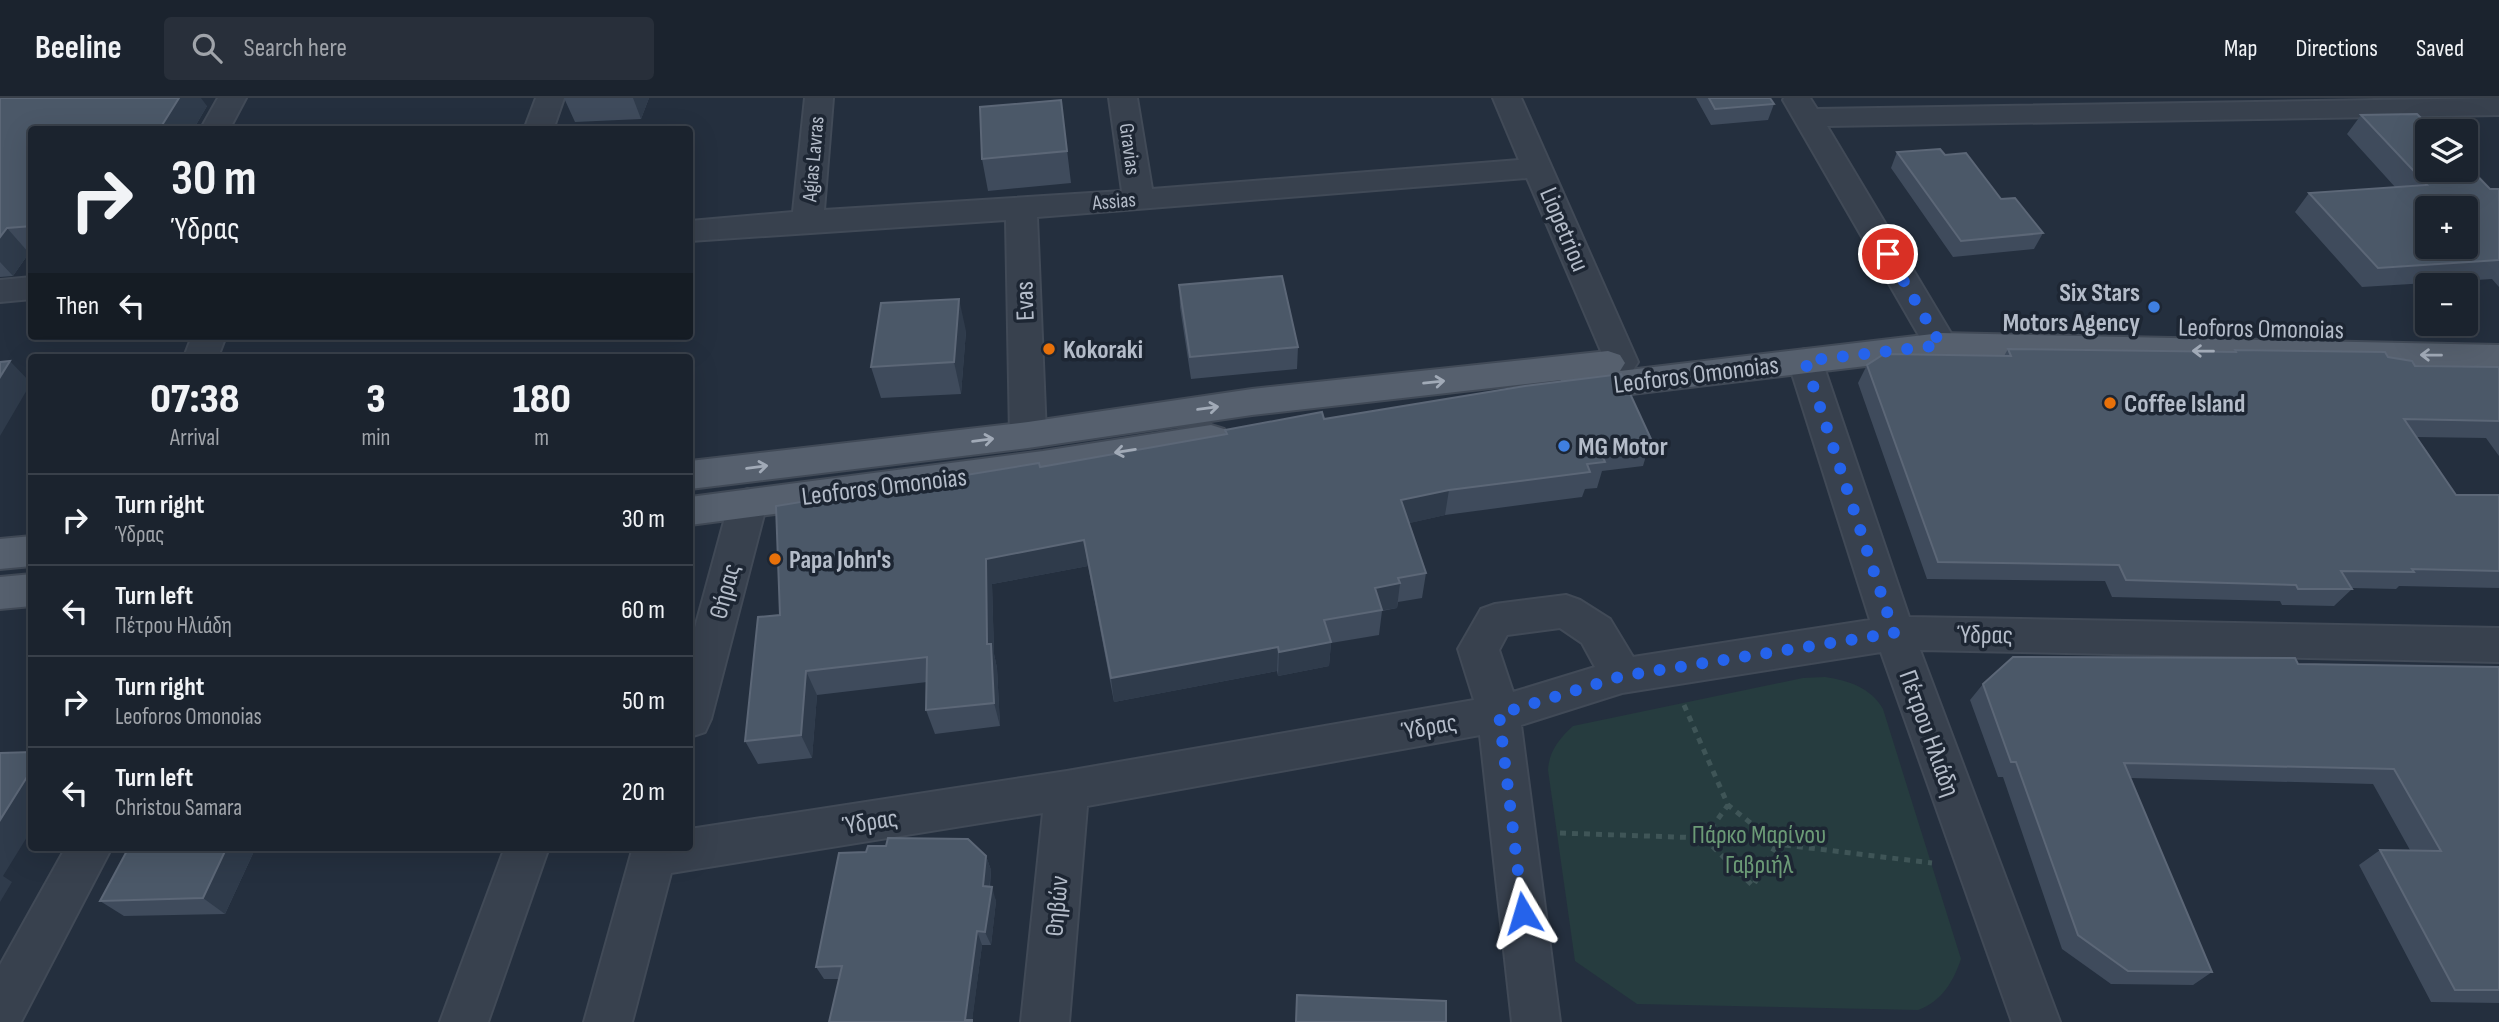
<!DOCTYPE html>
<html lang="en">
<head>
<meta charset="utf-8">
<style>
  :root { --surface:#1b232e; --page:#282f3a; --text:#f1f3f6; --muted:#a0a4aa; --line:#39404a }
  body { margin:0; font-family:"Sofia Sans Condensed",sans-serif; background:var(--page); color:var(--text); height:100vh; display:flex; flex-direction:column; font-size:26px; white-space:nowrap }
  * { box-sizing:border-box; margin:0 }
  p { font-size:23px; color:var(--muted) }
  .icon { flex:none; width:38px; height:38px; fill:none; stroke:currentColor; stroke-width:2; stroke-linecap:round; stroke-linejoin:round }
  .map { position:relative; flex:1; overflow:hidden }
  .panel { position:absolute; left:28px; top:256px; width:665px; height:497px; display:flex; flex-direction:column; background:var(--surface); border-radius:7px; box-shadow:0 7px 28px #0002,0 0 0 2px var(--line) }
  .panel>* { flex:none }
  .hud { position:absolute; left:28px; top:28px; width:665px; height:214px; border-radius:7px; box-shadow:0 7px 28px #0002,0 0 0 2px var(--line); background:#1b232e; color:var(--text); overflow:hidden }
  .fabs { position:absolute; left:2415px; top:21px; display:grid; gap:14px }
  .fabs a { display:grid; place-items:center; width:63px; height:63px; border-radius:7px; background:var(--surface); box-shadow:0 7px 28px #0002,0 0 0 2px var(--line); font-size:35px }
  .pin { position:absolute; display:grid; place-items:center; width:60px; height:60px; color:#fff; margin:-30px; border:4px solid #fff; border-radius:50%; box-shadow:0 2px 7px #0007 }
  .me { position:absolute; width:77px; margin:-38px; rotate:353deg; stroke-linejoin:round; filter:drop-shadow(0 0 5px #0008) }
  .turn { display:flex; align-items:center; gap:24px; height:147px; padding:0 28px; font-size:32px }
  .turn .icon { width:91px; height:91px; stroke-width:2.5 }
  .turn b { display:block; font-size:49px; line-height:60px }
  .then { display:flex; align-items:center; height:66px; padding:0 28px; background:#0003; gap:14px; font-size:26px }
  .eta { display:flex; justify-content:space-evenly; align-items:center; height:119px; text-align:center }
  .eta b { font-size:42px; font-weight:800; line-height:49px }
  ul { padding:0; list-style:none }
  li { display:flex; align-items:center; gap:21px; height:91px; padding:0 28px; border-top:2px solid var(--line) }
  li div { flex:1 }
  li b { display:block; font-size:26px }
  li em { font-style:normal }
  header { display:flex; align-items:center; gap:42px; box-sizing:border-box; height:98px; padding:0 35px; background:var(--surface); border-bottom:2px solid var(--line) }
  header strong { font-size:33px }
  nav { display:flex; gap:38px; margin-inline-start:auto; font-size:24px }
  .search { width:490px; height:63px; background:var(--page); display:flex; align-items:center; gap:18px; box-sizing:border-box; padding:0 24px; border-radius:7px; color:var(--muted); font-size:26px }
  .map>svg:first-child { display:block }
</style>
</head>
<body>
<header>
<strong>Beeline</strong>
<div class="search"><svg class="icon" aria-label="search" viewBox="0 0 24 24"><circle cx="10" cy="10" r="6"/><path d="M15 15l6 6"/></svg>Search here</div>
<nav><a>Map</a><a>Directions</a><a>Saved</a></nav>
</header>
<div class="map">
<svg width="2499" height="924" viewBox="0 0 2499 924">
  <rect width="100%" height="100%" fill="#242f3e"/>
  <!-- green -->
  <path fill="#263c3f" d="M1825,579C1849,583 1870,589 1883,611L1961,861C1953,884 1942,903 1918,912L1637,906L1575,863L1548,672C1549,653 1559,641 1573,628L1803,580Z"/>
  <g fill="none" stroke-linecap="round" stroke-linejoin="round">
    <!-- minor casing -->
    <g stroke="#414a57" stroke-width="4">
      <path id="minor" d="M218,0H246L229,32H200Z
        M536,0H564L553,32H524Z
        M805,0H833L824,112L1122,93L1109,0H1137L1152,91L1519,62L1493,0H1521L1638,264L1633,272L1621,276L1609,272L1527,80L1037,119L1046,337L1041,346L1028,350L1015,346L1010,337L1006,122L690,143V123L793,114Z
        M1784,0H1810L1817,11L2499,0V17L1827,28L1958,247L1953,255L1941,259L1929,255L1783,2Z
        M32,179V201L0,204V182Z
        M192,238H226L218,259H184Z
        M1805,251L1817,255L1822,263L1909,519L2499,530V564L1920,552L2060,924H2012L1881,554L1622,595L1521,627L1560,924H1512L1480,637L1087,708L1069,924H1021L1043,715L671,775L632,924H584L633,749H690V731L1067,673L1474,602L1458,551L1481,511L1495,506L1566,497L1580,502L1610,521L1633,559L1870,522L1788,263L1793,255ZM1560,530L1582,545L1595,569L1513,594L1499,552L1507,537Z
        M748,391L761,395L767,405L711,621L705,634L690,639V548L729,405L735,395Z
        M66,749H112L21,924H0V867Z
        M505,749H549L488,924H440Z"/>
    </g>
    <!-- major casing -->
    <g stroke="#414a57" stroke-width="4">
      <path id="major" d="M1941,235L2499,247V271L1941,259L1573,303L1561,300L1556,291L1561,282L1252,317L1028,350L690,391V363L1028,324L1252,291L1608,253L1620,257L1625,265L1620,273Z
        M1211,327L1224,331L1229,340L1224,349L1211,353L1043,381L690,427V399L1043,353Z
        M32,438V468L0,471V441Z
        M32,476V508L0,511V479Z"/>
    </g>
    <!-- path -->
    <path stroke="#3f5557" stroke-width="5" stroke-dasharray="6 6" stroke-linecap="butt" d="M1684,607L1728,707L1777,746L1932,765
      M1560,735L1704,740L1728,707
      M1704,740L1753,788L1777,746"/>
    <!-- minor -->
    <use href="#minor" fill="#38414e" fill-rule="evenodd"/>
    <!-- major -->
    <use href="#major" fill="#56606e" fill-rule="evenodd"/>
  </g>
  <!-- wall -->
  <path fill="#3f4b5c" d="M0,0L207,8L193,32H32V155H29L13,178L0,179Z
    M564,0H649L641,21L575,24Z
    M1696,0H1770L1774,6L1768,22L1711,27Z
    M1061,2L1071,85L988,93L982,61Z
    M2361,17L2490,91H2499V189L2492,181L2362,189L2295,114L2309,95L2395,89L2347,36Z
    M1897,54L1945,57L2043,135L2034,151L1953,159L1891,70Z
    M1179,187L1298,249L1297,271L1191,281L1180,209Z
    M966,233L961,296L881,300L871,269Z
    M2008,251L2233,254L2235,252L2388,259L2415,268L2499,269V358L2486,340L2416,339L2456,397H2499V490L2399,488L2396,491L2351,490L2352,491L2334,508L2282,507L2280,503L2112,499L2105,483L1927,481L1858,285L1867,267L2004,258Z
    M1324,321L1651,341L1643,368L1602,373L1597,390L1585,391L1582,399L1445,417L1409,425L1426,475L1422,500L1398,504L1397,510L1382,513L1379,537L1331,545L1329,568L1278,578L1277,573L1114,604L1088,468L992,486L994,556L997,570L1000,628L935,636L926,612L927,584L817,597L812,660L758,666L745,643L780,517L1040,369L1225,336V332Z
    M2298,566L2499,569V905L2431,904L2359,767L2380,752H2410L2373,686L2130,680L2212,874L2193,887L2111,886L2062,851L2003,679H1998L1970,602L1983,586Z
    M886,748L986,758L991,772L990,789L996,803L991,847H982L972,922L973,924H829L839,881H824L816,869L866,754Z
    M256,749L225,816L124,818L100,803Z"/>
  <!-- shaded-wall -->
  <path fill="#2f3b4b" d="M179,0H201L207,8L193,32H159Z
    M633,0H649L641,21Z
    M7,130L29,155L13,178L0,164V139Z
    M959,201L966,233L961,296L954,264Z
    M10,263L31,285L0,338V279Z
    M1449,392L1445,417L1397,428L1401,402Z
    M1084,442L1088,468L992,486L994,556L997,570L1000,628L994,605L987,546L986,461Z
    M1400,485L1397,510L1372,514L1375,490Z
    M1331,544L1329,568L1278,578L1279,554Z
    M1278,549L1277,573L1114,604L1111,580Z
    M806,573L817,597L812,660L801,637Z
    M32,671V731L3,778L12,784L0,804V722Z
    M227,749H256L225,816L203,800Z
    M986,758L991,772L988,802L983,788Z
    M992,789L996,803L991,847L985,834Z
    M977,833L982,847L972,924L965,922Z"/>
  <!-- building -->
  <path fill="#4b5868" stroke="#5c6777" stroke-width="2" fill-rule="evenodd" d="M0,0H179L159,32H32V128L7,130L0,139Z
    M1709,0H1770L1774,6L1715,11Z
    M1061,2L1067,53L982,61L980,9Z
    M2417,16L2434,33H2427V72H2466V66L2490,91H2499V162L2378,170L2309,95L2427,87L2361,17ZM2427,110H2466V149H2427Z
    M1940,51L1945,57L1966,55L2001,101L2015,100L2043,135L1961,143L1897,54Z
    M1282,178L1298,249L1190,259L1179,187Z
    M959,201L954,264L871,269L881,205Z
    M2008,251L2236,254L2235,252L2385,254L2388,259L2412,263L2415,268L2499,269V323L2404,321L2456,397H2499V473L2412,471L2414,474L2341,473L2352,491H2298L2296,487L2126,482L2119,467L1938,464L1867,267L1884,256L2011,258Z
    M10,263L0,279V264Z
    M1621,276L1651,341L1598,348L1605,364L1587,366L1590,374L1449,392L1401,402L1426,475L1398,480L1400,485L1375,490L1382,512L1324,522L1331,544L1279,554L1278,549L1111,580L1084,442L986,461L987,546H991L994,605L926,612L927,559L806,573L801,637L745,643L758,519L780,517L776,408L1039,365L1040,369L1227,336L1225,332L1322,314L1324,321L1525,288Z
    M2013,559L2295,560L2298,566L2499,569V892H2455L2380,752L2441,753L2394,671L2124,665L2212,874L2128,873L2078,837L2016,664H2011L1983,586Z
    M32,654V671L0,722V655Z
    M888,740L968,741L986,758L983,788L992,789L985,834L977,833L965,922H972V924H829L842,868L816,869L839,755L866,754L868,748H886Z
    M129,749H227L203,800L100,803Z
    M1297,897L1446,903V924H1296Z"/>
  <!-- one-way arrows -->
  <defs><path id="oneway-shaft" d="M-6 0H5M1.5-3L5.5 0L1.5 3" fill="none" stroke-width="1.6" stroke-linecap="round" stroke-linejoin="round" transform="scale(1.75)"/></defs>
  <g stroke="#a1aab7">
    <use href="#oneway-shaft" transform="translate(2203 253) rotate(-179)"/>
    <use href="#oneway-shaft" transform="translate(2431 257) rotate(-179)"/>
    <use href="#oneway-shaft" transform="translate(1434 284) rotate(-6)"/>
    <use href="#oneway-shaft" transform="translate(1208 310) rotate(-8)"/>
    <use href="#oneway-shaft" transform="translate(983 342) rotate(-7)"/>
    <use href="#oneway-shaft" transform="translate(1125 353) rotate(171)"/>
    <use href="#oneway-shaft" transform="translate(757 369) rotate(-7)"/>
  </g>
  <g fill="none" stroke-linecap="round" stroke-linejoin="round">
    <!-- route -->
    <path stroke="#2563eb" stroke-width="12" stroke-dasharray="0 21.6" d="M1523,815L1499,616L1622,578L1894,535L1805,263L1941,247L1888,156"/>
  </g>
  <!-- markers -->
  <g fill="#3f7fe0" stroke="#1d2633" stroke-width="2.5">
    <circle cx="2154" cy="209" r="7"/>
    <circle cx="1564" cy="348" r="7"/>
  </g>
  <g fill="#e8710a" stroke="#1d2633" stroke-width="2.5">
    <circle cx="1049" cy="251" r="7"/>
    <circle cx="2110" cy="305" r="7"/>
    <circle cx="775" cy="461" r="7"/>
  </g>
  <g text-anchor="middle" stroke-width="7" stroke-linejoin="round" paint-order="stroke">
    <!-- far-street labels -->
    <g font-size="21" fill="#b4bcc9" stroke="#1d2633">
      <text transform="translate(1130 51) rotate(82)" y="7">Gravias</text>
      <text transform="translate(813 61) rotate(-85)" y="7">Agias Lavras</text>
      <text transform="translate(1114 103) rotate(-5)" y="7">Assias</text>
    </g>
    <!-- street labels -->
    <g font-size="26" fill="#b4bcc9" stroke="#1d2633">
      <text transform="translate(1565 131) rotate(67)" y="9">Liopetriou</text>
      <text transform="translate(1024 203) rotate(-92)" y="9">Evas</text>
      <text transform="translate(2261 230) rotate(1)" y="9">Leoforos Omonoias</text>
      <text transform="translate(1696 276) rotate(-7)" y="9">Leoforos Omonoias</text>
      <text transform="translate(884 388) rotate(-7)" y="9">Leoforos Omonoias</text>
      <text transform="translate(724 493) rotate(-75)" y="9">Θήρας</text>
      <text transform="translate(1985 536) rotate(1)" y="9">Ύδρας</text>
      <text transform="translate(1429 628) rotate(-10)" y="9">Ύδρας</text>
      <text transform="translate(1930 635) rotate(70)" y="9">Πέτρου Ηλιάδη</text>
      <text transform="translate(870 723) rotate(-9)" y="9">Ύδρας</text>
      <text transform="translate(1056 808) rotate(-85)" y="9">Θηβών</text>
    </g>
    <!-- poi labels -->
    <g font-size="26" font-weight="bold" fill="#b4bcc9" stroke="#1d2633" text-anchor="start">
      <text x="2140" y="203" text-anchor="end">Six Stars<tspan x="2140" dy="30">Motors Agency</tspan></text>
      <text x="1063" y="260">Kokoraki</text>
      <text x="2124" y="314">Coffee Island</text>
      <text x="1578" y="357">MG Motor</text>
      <text x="789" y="470">Papa John's</text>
    </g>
    <!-- park labels -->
    <g font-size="26" fill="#6b9a76" stroke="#1d2633">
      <text x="1759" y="745">Πάρκο Μαρίνου<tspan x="1759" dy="30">Γαβριήλ</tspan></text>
    </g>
  </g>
</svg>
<div class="fabs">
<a><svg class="icon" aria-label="layers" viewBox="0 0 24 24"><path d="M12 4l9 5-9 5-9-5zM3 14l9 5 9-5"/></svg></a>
<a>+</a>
<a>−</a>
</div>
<div class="pin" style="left:1888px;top:156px;background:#d93025"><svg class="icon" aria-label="arrive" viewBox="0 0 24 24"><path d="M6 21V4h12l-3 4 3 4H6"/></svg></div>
<svg class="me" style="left:1523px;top:815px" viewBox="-20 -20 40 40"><path d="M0-17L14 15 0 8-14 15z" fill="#2563eb" stroke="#fff" stroke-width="4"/></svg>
<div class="hud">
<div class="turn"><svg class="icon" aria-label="right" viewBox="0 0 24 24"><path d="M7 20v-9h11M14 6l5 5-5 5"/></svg><div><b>30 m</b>Ύδρας</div></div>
<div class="then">Then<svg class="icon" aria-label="left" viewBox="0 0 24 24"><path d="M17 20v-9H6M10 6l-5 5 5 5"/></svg></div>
</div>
<section class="panel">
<div class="eta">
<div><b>07:38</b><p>Arrival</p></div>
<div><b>3</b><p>min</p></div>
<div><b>180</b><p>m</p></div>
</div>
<ul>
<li><svg class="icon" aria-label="right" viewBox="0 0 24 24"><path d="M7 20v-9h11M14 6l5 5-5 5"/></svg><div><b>Turn right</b><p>Ύδρας</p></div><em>30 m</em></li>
<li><svg class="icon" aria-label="left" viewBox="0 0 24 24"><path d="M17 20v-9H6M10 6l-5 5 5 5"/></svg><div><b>Turn left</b><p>Πέτρου Ηλιάδη</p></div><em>60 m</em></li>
<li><svg class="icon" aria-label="right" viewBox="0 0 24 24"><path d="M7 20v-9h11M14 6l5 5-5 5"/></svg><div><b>Turn right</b><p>Leoforos Omonoias</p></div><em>50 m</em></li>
<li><svg class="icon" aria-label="left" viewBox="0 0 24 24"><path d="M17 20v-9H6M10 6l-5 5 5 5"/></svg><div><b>Turn left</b><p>Christou Samara</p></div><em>20 m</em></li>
</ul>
</section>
</div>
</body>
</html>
